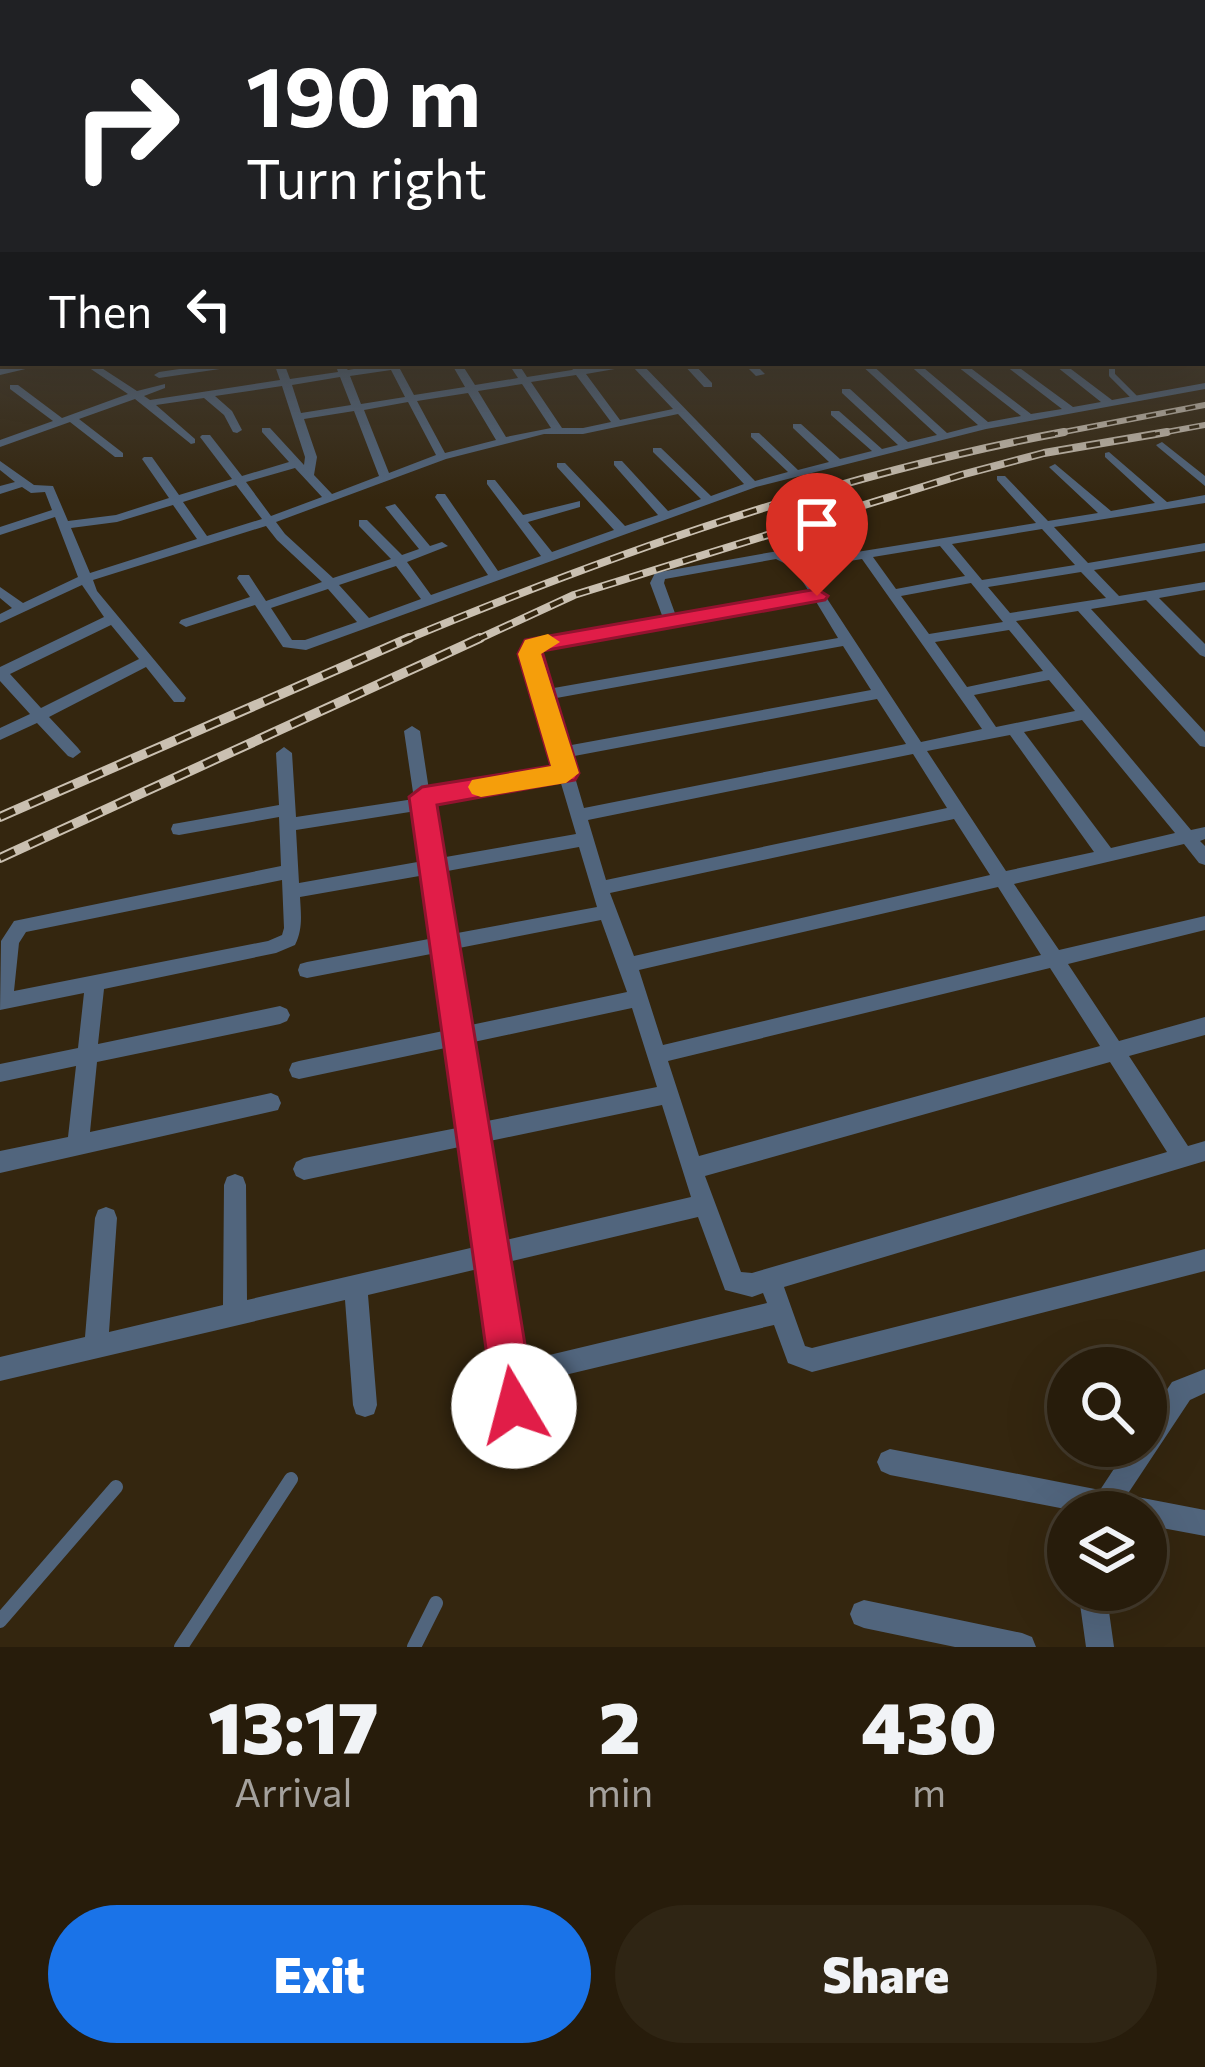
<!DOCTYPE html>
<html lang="en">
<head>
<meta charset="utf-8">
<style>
  :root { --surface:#271c0b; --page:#2f2514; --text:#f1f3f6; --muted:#a4a19d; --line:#433a2c; --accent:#1a73e8 }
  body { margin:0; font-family:Commissioner,sans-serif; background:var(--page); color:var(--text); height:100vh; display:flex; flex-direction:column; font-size:45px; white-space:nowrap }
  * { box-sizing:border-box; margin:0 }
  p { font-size:39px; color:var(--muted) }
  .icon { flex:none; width:66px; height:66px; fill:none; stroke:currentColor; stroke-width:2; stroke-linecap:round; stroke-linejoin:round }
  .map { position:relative; height:1647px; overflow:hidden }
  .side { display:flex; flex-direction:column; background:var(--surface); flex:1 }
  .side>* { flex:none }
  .top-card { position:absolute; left:0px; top:0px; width:1206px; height:366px; box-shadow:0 12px 48px #0002,0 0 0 3px var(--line); background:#202124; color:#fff; overflow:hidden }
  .controls { position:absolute; left:1047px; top:1347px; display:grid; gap:24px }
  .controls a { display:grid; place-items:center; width:120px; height:120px; border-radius:50%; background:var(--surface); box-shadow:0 12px 48px #0002,0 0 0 3px var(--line); font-size:60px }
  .pin { position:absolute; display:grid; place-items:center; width:102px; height:102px; color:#fff; margin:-123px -51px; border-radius:50% 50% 50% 0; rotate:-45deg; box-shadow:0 0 12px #0007 }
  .pin .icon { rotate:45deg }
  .me { position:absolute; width:132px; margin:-66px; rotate:352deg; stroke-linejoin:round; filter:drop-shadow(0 0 9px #0008) }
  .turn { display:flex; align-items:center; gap:42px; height:252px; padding:0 48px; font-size:54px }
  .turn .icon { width:156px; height:156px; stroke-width:2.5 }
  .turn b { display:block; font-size:84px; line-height:102px }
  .then { display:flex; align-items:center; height:114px; padding:0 48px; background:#0003; gap:24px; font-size:45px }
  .eta { display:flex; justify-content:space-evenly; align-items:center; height:204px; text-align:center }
  .eta b { font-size:72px; font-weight:800; line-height:84px }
  .action { display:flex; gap:24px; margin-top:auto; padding:24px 48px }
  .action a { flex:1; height:138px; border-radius:72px; background:var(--accent); color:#fff; font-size:48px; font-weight:800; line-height:138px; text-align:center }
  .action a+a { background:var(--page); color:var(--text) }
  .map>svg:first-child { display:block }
</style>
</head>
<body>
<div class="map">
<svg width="1205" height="1647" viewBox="0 0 1205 1647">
  <rect width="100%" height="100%" fill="#34260f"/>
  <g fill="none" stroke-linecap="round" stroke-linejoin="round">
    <!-- lane-far1 -->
    <path stroke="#51657d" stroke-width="6" d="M1112,363V375L1134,397"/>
    <!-- lane -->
    <path stroke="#51657d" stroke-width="14" d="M0,1621L116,1487
      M181,1647L291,1479
      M414,1647L436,1603"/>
    <!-- street -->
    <path fill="#51657d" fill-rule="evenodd" d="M0,275H3V281H0Z
      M1203,287L1205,288L1204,294L1203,293Z
      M0,291H3V297H0Z
      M0,311H3V317H0Z
      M0,332H3V338H0Z
      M0,350H3V356H0Z
      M31,363H51L0,375V369Z
      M82,363H94L137,391L165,384V388L144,396L150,400L280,380L274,363H284L290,379L338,372L336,366L341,363L348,370L387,363H422L400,369L414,395L465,387L451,363H461L475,385L518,378L508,363H518L527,377L572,370L577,366L582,368L614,363H641L755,481L788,472L751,437V433H759L798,470L829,462L793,428V424H801L840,459L872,451L831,415V411H839L882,449L898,445L842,393V389H850L908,442L937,435L859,363H870L947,433L978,425L907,363H918L988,422L1021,416L953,363H964L1031,414L1062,409L1002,363H1013L1073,407L1101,402L1052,363H1063L1112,400L1205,383V389L986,429L756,487L306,650L283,647L255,605L186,627L179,623L181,620L250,597L237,578L239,575H249L266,601L322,582L277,540L266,526L93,580L97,591L186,698L184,702H174L146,667L49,717L78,748L81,752L73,758L68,756L37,723L0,740V728L30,714L0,681V667L104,617L82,585L0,623V614L12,608L0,598V587L23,603L78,577L55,517L0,535V527L52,510L45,492L31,493L22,487L0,494V486L15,482L0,470V461L34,485L53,486L68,521L116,515L169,498L142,459L144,457H152L179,495L232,479L200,437L202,435H210L242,476L289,462L262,432V428H270L304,465L305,457L282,386L215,396L232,411L242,430L237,433L233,432L224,415L204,398L156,405L195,439V443L191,444L135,399L79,419L123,453V457H115L70,422L0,447V440L53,421L10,389V385H18L62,418L128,394ZM632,366L673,409L620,420L586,374ZM391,370L405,397L361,404L350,376ZM576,375L611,422L583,428H562L531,382ZM340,377L351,405L301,413L292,385ZM522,384L551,428L506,437L478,391ZM468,393L496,440L445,453L417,401ZM408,402L436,455L389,473L364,410ZM354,411L379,476L332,494L314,475L317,457L304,419ZM678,414L744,484L711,496L661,448H653V452L701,499L668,511L622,461H614V465L658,515L625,526L565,463H557V467L614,530L552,552L528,522L580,507V501L523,515L495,480H487V484L541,556L498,571L445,494H437L435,497L488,575L431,595L407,562L448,546L442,542L430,546L395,504L385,507L419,549L402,555L367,520H359V526L391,559L333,578L285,534L276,522L446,459L544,434H583ZM295,468L322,497L271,516L246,482ZM236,485L262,519L207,536L183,502ZM173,505L197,539L90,573L71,528L117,522ZM396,566L421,599L369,618L339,585ZM328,589L357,622L305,640H292L271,608ZM111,625L139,659L41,708L10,674Z
      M220,363H245L240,366L159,378L154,375L159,372Z
      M682,363H693L712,383V387H704Z
      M743,363H754L765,374L756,376Z
      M1162,442L1205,476V486L1158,447L1156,445Z
      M1109,452L1167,502L1205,495V503L1054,527L1088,563L1205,543V551L1094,570L1119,596L1205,582V590L1159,598L1205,644V657L1200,655L1146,600L1091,609L1205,732V747L1200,746L1078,611L1016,621L1191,830L1205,827V839L1200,841L1205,846V865L1199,863L1184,844L1014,884L1059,950L1205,916V930L1068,964L1119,1041L1205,1017V1035L1129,1056L1188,1146L1205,1141V1161L784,1287L805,1346L812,1348L1205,1249V1271L812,1372L788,1363L774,1325L523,1385L532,1436L528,1445L519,1449L510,1445L506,1436L482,1268L368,1295L377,1405L374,1414L365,1417L356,1414L353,1405L345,1300L0,1381V1357L85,1337L95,1218L98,1210L106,1207L114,1210L117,1218L109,1332L223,1305L224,1185L227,1177L235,1174L243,1177L246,1185L247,1300L479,1246L464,1146L304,1180L296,1176L293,1169L296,1162L304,1158L462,1127L450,1047L299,1079L292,1077L289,1070L292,1063L299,1061L448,1030L436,953L307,978L300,976L298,970L300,964L307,962L434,938L425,875L300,897C301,915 303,929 295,945L276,953L104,989L98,1044L280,1006L287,1009L290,1015L287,1021L280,1024L97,1062L90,1132L271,1093L278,1096L281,1103L278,1110L0,1173V1151L68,1137L76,1066L0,1082V1064L78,1048L84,993L0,1010L1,941L14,921L281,866L279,817L179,835L173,834L171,829L173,824L179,823L279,805L276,753L284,747L292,753L296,817L414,799L404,731L412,726L420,731L429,790L557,769L523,654L528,642L663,618L650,583L655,573L660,572L778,551L801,561L1036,523L997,480V476H1005L1048,521L1098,513L1051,469L1049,467L1055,464L1111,511L1155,503L1105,457V453ZM1042,529L1075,565L982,580L952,544ZM940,546L965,576L896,589L873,557ZM776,559L794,568L810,593L676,616L664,583L665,579ZM862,559L982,729L921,742L807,568ZM1081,572L1106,598L1010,613L988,587ZM971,583L1003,622L929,634L901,596ZM815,600L838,638L548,689L537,654L539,649ZM1009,630L1043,671L967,687L935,642ZM843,646L871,690L566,746L551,699ZM1049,680L1075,711L996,727L974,695ZM877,699L906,744L584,808L569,757ZM1082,720L1175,833L1111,848L1024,732ZM1010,735L1094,852L1006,871L927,751ZM913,754L947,808L606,880L588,820ZM560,780L576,834L440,858L431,802ZM416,811L423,861L299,883L296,830ZM954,819L990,875L634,956L610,893ZM579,847L597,907L452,934L442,872ZM282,880L284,928L282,935L268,941L14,991L19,943L26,932ZM998,887L1041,955L663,1045L639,970ZM601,920L627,992L466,1026L454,949ZM1050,968L1100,1046L699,1156L668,1061ZM632,1008L657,1087L482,1122L469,1043ZM1110,1062L1167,1152L752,1273L741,1272L705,1176ZM662,1105L691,1197L501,1241L485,1142ZM698,1217L725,1290L752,1297L763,1293L767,1303L520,1362L504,1263Z
      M1205,1369V1393L1190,1400L1127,1495L1205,1510V1536L1146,1525V1512H1081L890,1475L881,1471L877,1462L881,1453L890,1449L1100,1490L1129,1446H1146V1421L1172,1382Z
      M1078,1590H1106L1114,1647H1086Z
      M864,1600L1022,1633L1032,1637L1036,1647H955L864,1628L854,1624L850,1614L854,1604Z"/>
    <!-- rail-far2 casing -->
    <g stroke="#cac0b1" stroke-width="6">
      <path id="rail-far2" d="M1048,435L1205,405
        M1150,435L1205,425"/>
    </g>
    <!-- rail-far1 casing -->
    <g stroke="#cac0b1" stroke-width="8">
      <path id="rail-far1" d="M402,641C614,553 838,474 1064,432
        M474,641L574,595L961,475L1044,453L1167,432"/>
    </g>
    <!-- rail casing -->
    <g stroke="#cac0b1" stroke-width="10">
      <path id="rail" d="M0,817L409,638
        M0,858L480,638"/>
    </g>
    <!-- rail-far2 -->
    <use href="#rail-far2" stroke="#34260f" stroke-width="3" stroke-dasharray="10" stroke-linecap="butt"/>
    <!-- rail-far1 -->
    <use href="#rail-far1" stroke="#34260f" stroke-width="4.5" stroke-dasharray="14" stroke-linecap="butt"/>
    <!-- rail -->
    <use href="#rail" stroke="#34260f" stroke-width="6" stroke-dasharray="16" stroke-linecap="butt"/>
  </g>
  <!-- sky -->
  <linearGradient id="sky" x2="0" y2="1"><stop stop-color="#1d1508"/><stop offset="0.54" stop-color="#4a4742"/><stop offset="1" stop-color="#4a4742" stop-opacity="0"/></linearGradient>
  <rect width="1205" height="501" fill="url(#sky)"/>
  <!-- route -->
  <path fill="#e11d48" stroke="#92132f" stroke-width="3" d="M817,589L828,596L825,600L542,651L579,773L575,780L437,805L535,1406L529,1420L514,1426L500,1420L494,1406L409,797L422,787L551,766L518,654L525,640Z"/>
  <!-- slow -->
  <path fill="#f59e0b" d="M548,634L560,642L541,654L579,773L566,783L481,797L472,794L468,787L472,780L551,766L518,654L525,640Z"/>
</svg>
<div class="controls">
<a><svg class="icon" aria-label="search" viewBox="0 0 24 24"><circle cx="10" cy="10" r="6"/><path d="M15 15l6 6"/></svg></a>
<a><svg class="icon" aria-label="layers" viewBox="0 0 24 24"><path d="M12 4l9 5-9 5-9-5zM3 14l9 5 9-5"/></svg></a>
</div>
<div class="pin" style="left:817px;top:596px;background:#d93025"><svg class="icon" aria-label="arrive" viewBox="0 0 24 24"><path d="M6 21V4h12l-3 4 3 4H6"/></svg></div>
<svg class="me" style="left:514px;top:1406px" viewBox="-20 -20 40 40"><circle r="19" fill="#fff"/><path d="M0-13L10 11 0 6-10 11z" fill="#e11d48"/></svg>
<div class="top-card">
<div class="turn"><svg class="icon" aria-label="right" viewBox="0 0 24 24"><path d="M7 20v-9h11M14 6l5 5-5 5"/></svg><div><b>190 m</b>Turn right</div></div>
<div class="then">Then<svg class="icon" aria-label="left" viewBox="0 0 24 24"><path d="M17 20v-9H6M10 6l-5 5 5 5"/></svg></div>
</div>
</div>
<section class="side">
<div class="eta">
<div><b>13:17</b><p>Arrival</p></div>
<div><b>2</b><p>min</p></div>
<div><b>430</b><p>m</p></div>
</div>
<div class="action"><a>Exit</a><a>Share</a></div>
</section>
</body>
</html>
